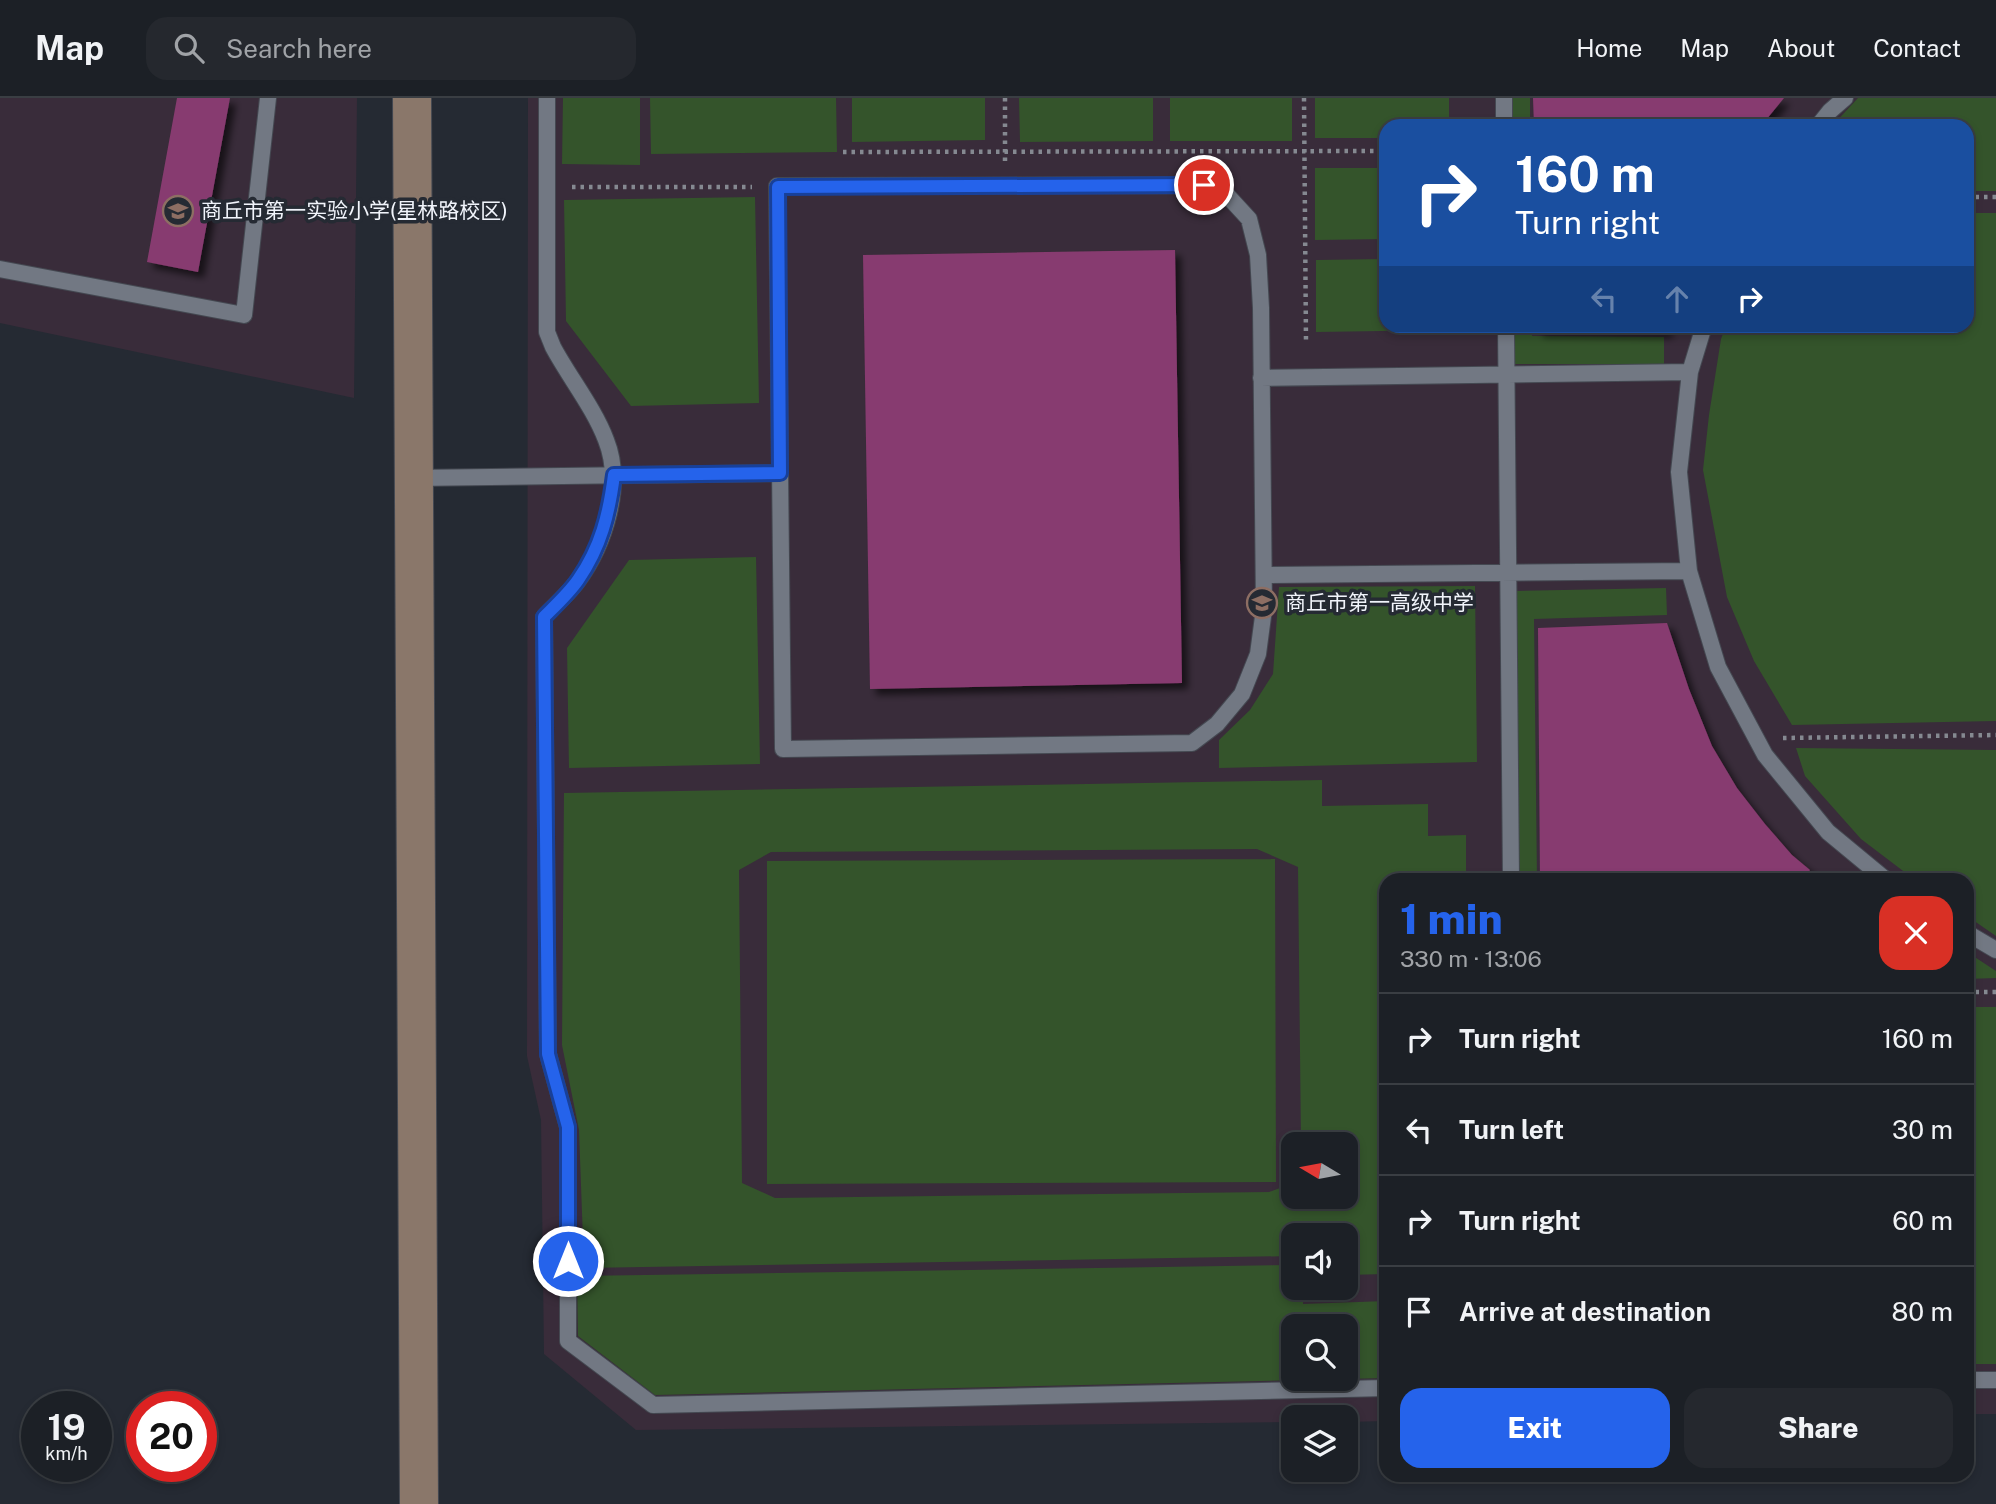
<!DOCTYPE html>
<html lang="en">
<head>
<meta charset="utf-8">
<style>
  :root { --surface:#1c2026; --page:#25282e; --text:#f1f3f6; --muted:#a0a3a7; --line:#3a3e43; --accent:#2563eb }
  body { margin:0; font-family:"Public Sans","Noto Sans SC",sans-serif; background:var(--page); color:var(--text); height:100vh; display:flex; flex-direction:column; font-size:26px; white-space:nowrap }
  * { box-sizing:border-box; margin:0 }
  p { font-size:23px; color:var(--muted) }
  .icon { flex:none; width:38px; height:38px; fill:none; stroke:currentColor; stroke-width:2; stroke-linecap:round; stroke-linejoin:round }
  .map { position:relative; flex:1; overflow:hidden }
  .sheet { position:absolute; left:1379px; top:775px; width:595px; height:609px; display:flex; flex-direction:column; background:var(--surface); border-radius:21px; box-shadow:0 4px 10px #0003,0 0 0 2px var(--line) }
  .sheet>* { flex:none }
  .hud { position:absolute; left:1379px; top:21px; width:595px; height:214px; border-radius:21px; box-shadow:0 4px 10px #0003,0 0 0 2px var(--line); background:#1a4fa0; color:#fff; overflow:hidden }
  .needle { width:46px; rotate:280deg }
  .buttons { position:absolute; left:1281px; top:1034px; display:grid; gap:14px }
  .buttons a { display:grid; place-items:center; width:77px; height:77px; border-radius:14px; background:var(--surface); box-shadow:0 4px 10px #0003,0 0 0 2px var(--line); font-size:35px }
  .speed { position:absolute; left:21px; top:1293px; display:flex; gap:14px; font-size:35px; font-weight:700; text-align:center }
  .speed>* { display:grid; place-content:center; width:91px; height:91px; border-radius:50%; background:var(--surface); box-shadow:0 4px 10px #0003,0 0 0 2px var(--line); line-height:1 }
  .speed small { font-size:18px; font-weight:400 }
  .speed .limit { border:10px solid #d22; background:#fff; color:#111 }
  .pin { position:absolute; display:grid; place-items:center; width:60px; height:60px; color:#fff; margin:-30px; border:4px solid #fff; border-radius:50%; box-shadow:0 2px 7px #0007 }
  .me { position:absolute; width:77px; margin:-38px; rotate:0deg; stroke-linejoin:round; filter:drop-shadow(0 0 5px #0008) }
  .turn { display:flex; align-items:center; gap:24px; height:147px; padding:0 21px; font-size:32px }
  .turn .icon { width:91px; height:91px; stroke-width:2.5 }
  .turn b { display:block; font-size:49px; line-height:60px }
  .lanes { display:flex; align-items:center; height:66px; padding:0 21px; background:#0003; justify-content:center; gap:35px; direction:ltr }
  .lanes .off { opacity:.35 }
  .round { display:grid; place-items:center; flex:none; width:74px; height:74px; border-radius:21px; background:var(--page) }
  .summary { display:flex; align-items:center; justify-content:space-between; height:119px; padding:0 21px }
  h1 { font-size:42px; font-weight:800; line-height:52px; color:var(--accent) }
  .primary-button { display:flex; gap:14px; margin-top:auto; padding:14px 21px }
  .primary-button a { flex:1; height:80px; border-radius:21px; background:var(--accent); color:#fff; font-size:28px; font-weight:800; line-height:80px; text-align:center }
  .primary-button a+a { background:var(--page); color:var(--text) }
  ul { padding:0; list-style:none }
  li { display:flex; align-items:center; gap:21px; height:91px; padding:0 21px; border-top:2px solid var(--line) }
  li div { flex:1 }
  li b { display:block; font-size:26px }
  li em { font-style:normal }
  header { display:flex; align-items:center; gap:42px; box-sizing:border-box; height:98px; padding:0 35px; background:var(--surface); border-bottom:2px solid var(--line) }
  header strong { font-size:33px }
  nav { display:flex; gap:38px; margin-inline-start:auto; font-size:24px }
  .search { width:490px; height:63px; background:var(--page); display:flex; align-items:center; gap:18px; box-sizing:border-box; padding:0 24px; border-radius:21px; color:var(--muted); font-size:26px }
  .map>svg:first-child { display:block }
</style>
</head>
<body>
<header>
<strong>Map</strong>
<div class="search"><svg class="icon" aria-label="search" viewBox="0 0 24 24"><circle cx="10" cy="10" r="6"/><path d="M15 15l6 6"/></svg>Search here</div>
<nav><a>Home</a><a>Map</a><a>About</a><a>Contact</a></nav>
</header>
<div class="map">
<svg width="1996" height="1406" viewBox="0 0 1996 1406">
  <defs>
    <filter id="shadow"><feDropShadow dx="6" dy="6" stdDeviation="3.5" flood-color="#0009"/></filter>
  </defs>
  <rect width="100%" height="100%" fill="#252a33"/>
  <!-- education -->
  <path fill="#392c3a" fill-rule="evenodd" d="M0,0H357L354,300L0,225Z
    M528,0H1996V1316H1967V782H1386V1323L1346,1324V1320H1293V1324L636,1332L544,1256L541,1022L527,958ZM1386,28H1967V228H1386ZM1293,1046H1346V1099H1293ZM1293,1138H1346V1190H1293ZM1293,1228H1346V1281H1293Z"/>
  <!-- green -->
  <path fill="#34542b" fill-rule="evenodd" d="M563,0H640V67L562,66Z
    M650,0H836L837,54L651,56Z
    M852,0H985V42L852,44Z
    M1019,0H1153V43L1020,44Z
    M1170,0H1292V43H1170Z
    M1315,0H1449V28H1386V40H1315Z
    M1510,0H1530V28H1511Z
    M1858,0H1996V93H1967V28H1832Z
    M1315,70H1386V141L1315,142Z
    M755,99L759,305L631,308L566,223L564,102Z
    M1967,115H1996V623L1792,627L1754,563L1727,499L1703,372L1709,317L1721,241L1726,228H1967Z
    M1386,161V228H1449V232L1316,234V162Z
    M1512,228H1532V238L1664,239V266H1513Z
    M756,459L760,666L569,670L567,550L629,462Z
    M1475,488L1477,664L1219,670V642L1250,612L1273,576L1279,489Z
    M1666,490L1667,517L1534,521L1537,782H1517L1515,493Z
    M1796,650L1996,652V838L1967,818V782H1915L1861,741L1805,678Z
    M1322,682V708L1428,706V738L1466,737V782H1386V1176L1346,1177V1138H1293V1158L584,1170L579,1032L562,947L564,695ZM1257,751L1298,769L1301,1046H1346V1099H1293V1085L1269,1094L775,1100L742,1085L739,772L771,754Z
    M1275,761L1276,1084L767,1086V763Z
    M1967,854L1996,873V880L1967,881Z
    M1967,909H1996V1266H1967Z
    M1293,1167V1190H1303V1206L1386,1203V1280L1346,1281V1228H1293V1281H1344L655,1297L578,1238L577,1178Z"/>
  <!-- building -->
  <path fill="#873b6f" filter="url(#shadow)" d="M177,0H230L198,174L147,164Z
    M1533,0H1784L1761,28H1534Z
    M1175,152L1182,585L870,591L863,157Z
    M1537,228H1668L1666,234L1537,233Z
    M1667,525L1689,591L1712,648L1737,690L1765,726L1792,757L1810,772L1803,782H1540L1538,530Z"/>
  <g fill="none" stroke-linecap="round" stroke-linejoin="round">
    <!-- lane casing -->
    <g stroke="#444851" stroke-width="18">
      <path id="lane" d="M547,0V234L553,249C569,279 594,310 606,342C624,387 605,446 577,484C568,496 555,507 544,519L548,956L568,1029V1243L653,1307L1386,1290
        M1504,0V28
        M1818,28L1830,13L1845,0
        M1204,87L1226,96L1249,121L1258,157L1261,210L1264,511L1258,556L1242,596L1217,626L1192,645L783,651L777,88Z
        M0,171L244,217L268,0
        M1506,228L1511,782
        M1704,228L1690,274L1679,374L1689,473L1718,569L1765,657L1828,734L1886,782
        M1261,280L1690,274
        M413,380L780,375
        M1264,477L1689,473
        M1967,835L1996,852
        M1967,1282H1996"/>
    </g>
    <!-- secondary casing -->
    <g stroke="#444851" stroke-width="40">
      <path id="secondary" d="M412,0L419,1406"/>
    </g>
    <!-- path -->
    <path stroke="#858991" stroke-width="4.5" stroke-dasharray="3.5 5" stroke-linecap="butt" d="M1005,0V66
      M1304,0L1306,243
      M843,54L1386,53
      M572,89H752
      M1967,99H1996
      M1783,640L1996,637
      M1967,894H1996"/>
    <!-- lane -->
    <use href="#lane" stroke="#727883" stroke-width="16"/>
    <!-- secondary -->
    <use href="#secondary" stroke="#8a776a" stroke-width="38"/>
  </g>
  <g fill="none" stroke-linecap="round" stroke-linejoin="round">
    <!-- route casing -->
    <g stroke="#184099" stroke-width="18">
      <path id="route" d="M568,1163V1029L548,956L544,519C556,507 569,495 578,482C601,449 609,416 614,377L780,375L778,89L1204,87"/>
    </g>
    <!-- route -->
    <use href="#route" stroke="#2563eb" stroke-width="12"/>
  </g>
  <!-- icons -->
  <defs>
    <g id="school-ring" transform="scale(1.575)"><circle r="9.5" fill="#252a33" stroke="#8d6e63" stroke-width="1.5"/><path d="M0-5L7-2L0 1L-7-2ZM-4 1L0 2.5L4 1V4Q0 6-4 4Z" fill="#8d6e63"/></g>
  </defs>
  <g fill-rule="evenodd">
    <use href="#school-ring" x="178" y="113"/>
    <use href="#school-ring" x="1262" y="505"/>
  </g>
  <g text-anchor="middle" stroke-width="7" stroke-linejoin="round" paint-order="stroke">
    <!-- poi labels -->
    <g font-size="21" fill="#f1f4fb" stroke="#252a33" text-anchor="start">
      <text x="201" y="120">商丘市第一实验小学(星林路校区)</text>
      <text x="1285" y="512">商丘市第一高级中学</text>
    </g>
  </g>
</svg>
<div class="buttons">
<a><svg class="needle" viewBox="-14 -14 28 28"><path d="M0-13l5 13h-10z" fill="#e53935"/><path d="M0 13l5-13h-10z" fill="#a0a3a7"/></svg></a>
<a><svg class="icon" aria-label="sound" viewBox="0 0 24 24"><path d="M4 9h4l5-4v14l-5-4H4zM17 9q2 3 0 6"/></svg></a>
<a><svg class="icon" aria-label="search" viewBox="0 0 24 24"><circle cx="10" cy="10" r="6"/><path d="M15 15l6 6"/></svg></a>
<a><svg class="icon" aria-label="layers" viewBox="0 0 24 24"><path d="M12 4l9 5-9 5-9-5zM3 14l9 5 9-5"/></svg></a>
</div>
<div class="speed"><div>19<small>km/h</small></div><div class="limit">20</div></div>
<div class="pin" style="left:1204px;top:87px;background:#d93025"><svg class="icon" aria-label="arrive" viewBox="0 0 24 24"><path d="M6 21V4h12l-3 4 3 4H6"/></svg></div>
<svg class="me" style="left:568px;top:1163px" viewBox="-20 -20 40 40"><circle r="17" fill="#2563eb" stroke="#fff" stroke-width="3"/><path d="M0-11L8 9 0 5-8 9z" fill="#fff"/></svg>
<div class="hud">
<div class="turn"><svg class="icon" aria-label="right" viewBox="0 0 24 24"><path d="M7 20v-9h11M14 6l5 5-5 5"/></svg><div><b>160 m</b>Turn right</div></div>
<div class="lanes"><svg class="icon off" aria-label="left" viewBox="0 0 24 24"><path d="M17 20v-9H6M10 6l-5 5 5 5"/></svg><svg class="icon off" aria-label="ahead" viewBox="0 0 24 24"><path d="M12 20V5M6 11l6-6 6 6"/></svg><svg class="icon" aria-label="right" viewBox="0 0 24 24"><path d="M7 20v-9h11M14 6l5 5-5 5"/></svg></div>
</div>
<section class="sheet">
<div class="summary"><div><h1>1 min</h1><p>330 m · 13:06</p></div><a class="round" style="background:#d93025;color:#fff"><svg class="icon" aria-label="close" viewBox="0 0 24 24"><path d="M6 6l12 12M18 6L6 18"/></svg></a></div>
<ul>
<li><svg class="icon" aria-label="right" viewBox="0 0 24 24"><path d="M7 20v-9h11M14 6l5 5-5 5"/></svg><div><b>Turn right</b></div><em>160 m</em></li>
<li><svg class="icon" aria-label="left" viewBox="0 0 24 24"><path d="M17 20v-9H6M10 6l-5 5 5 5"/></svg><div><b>Turn left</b></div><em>30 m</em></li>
<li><svg class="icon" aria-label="right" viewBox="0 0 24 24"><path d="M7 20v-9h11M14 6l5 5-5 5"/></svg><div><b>Turn right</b></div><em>60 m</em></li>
<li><svg class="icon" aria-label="arrive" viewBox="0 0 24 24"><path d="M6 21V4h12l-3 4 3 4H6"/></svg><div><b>Arrive at destination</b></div><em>80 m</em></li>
</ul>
<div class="primary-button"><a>Exit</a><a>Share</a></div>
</section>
</div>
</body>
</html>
